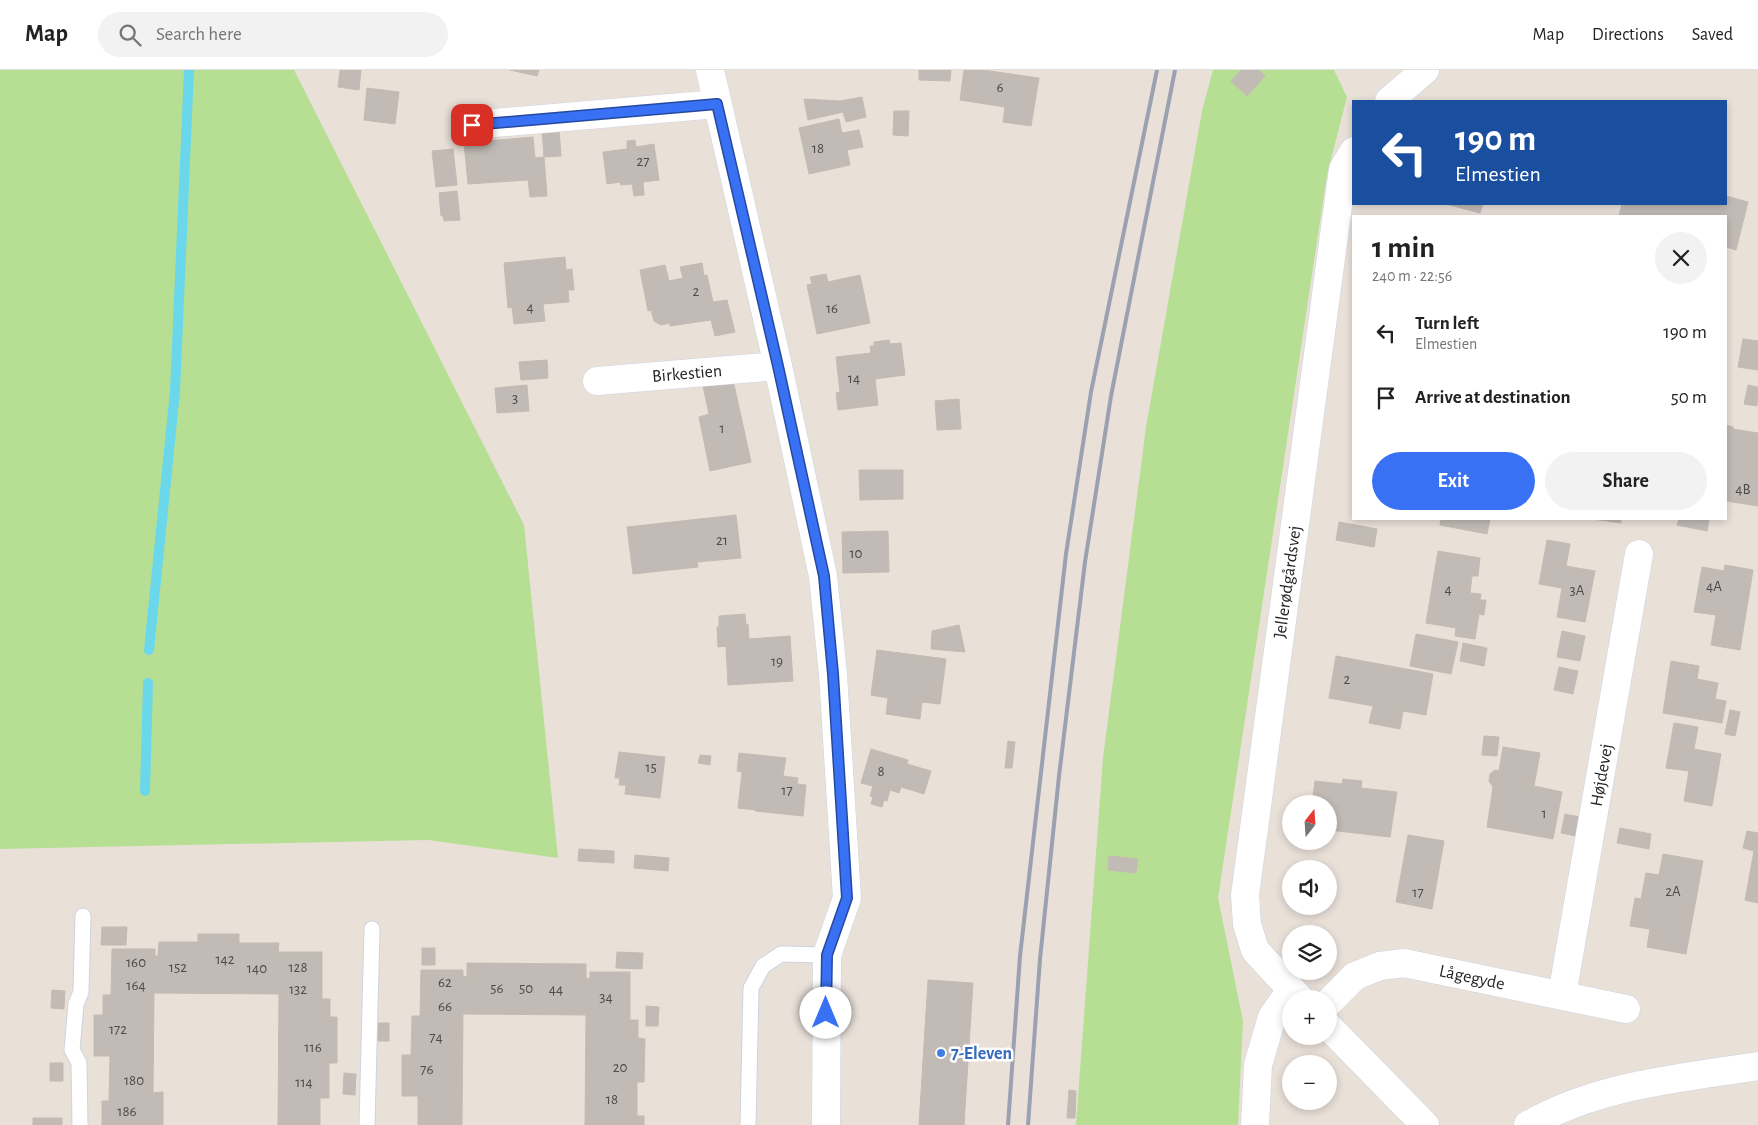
<!DOCTYPE html>
<html lang="en">
<head>
<meta charset="utf-8">
<style>
  :root { --surface:#fff; --page:#f2f2f2; --text:#222; --muted:#767676; --line:#e0e0e0; --accent:#3971f5 }
  body { margin:0; font-family:"Alegreya Sans",sans-serif; background:var(--page); color:var(--text); height:100vh; display:flex; flex-direction:column; font-size:19px; white-space:nowrap }
  * { box-sizing:border-box; margin:0 }
  p { font-size:16px; color:var(--muted) }
  .icon { flex:none; width:28px; height:28px; fill:none; stroke:currentColor; stroke-width:2; stroke-linecap:round; stroke-linejoin:round }
  .map { position:relative; flex:1; overflow:hidden }
  .sheet { position:absolute; left:1352px; top:145px; width:375px; height:305px; display:flex; flex-direction:column; background:var(--surface); border-radius:0px; box-shadow:0 2px 8px #0003 }
  .sheet>* { flex:none }
  .guide { position:absolute; left:1352px; top:30px; width:375px; height:105px; border-radius:0px; box-shadow:0 2px 8px #0003; background:#1a4fa0; color:#fff; overflow:hidden }
  .needle { width:32px; rotate:17deg }
  .buttons { position:absolute; left:1282px; top:725px; display:grid; gap:10px }
  .buttons a { display:grid; place-items:center; width:55px; height:55px; border-radius:50%; background:var(--surface); box-shadow:0 2px 8px #0003; font-size:25px }
  .pin { position:absolute; display:grid; place-items:center; width:42px; height:42px; color:#fff; margin:-21px; border-radius:10px; box-shadow:0 2px 8px #0006 }
  .me { position:absolute; width:55px; margin:-28px; rotate:0deg; stroke-linejoin:round; filter:drop-shadow(0 0 4px #0008) }
  .turn { display:flex; align-items:center; gap:18px; height:105px; padding:0 20px; font-size:22px }
  .turn .icon { width:65px; height:65px; stroke-width:2.5 }
  .turn b { display:block; font-size:35px; line-height:42px }
  .round { display:grid; place-items:center; flex:none; width:52px; height:52px; border-radius:26px; background:var(--page) }
  .head { display:flex; align-items:center; justify-content:space-between; height:85px; padding:0 20px }
  h1 { font-size:30px; font-weight:700; line-height:38px }
  .cta { display:flex; gap:10px; margin-top:auto; padding:10px 20px }
  .cta a { flex:1; height:58px; border-radius:30px; background:var(--accent); color:#fff; font-size:20px; font-weight:700; line-height:58px; text-align:center }
  .cta a+a { background:var(--page); color:var(--text) }
  ul { padding:0; list-style:none }
  li { display:flex; align-items:center; gap:15px; height:65px; padding:0 20px }
  li div { flex:1 }
  li b { display:block; font-size:19px }
  li em { font-style:normal }
  header { display:flex; align-items:center; gap:30px; box-sizing:border-box; height:70px; padding:0 25px; background:var(--surface); border-bottom:1px solid var(--line) }
  header strong { font-size:24px }
  nav { display:flex; gap:28px; margin-inline-start:auto; font-size:18px }
  .search { width:350px; height:45px; background:var(--page); display:flex; align-items:center; gap:12px; box-sizing:border-box; padding:0 18px; border-radius:28px; color:var(--muted); font-size:19px }
  .map>svg:first-child { display:block }
</style>
</head>
<body>
<header>
<strong>Map</strong>
<div class="search"><svg class="icon" aria-label="search" viewBox="0 0 24 24"><circle cx="10" cy="10" r="6"/><path d="M15 15l6 6"/></svg>Search here</div>
<nav><a>Map</a><a>Directions</a><a>Saved</a></nav>
</header>
<div class="map">
<svg width="1758" height="1055" viewBox="0 0 1758 1055">
  <rect width="100%" height="100%" fill="#e9e0d8"/>
  <!-- green -->
  <path fill="#b6df94" d="M0,0H294L524,455L558,788L428,770L0,779Z
    M1213,0H1334L1347,27L1327,105L1218,828L1243,951L1238,1055H1076L1103,688L1146,357L1202,41Z"/>
  <g fill="none" stroke-linecap="round" stroke-linejoin="round">
    <!-- stream -->
    <path stroke="#6bd7ea" stroke-width="10" d="M149,580L175,321L189,0
      M145,721L148,613"/>
  </g>
  <!-- building -->
  <path fill="#c1bab5" stroke="#c4bbb2" d="M340,0H361L359,20L338,17Z
    M510,0H539L537,6Z
    M919,0H951L950,11L919,10Z
    M964,0H983L1039,8L1031,56L1003,52L1005,37L960,30Z
    M1241,0H1259L1265,6L1247,26L1231,11Z
    M367,18L399,22L395,54L364,50Z
    M862,27L866,47L846,52L843,42L808,50L804,29L840,31Z
    M894,41H909L908,66L893,65Z
    M839,49L842,63L859,60L863,77L847,80L850,95L809,104L799,58Z
    M559,59L561,86L544,87L542,60Z
    M533,67L535,88L544,87L547,126L530,127L528,110L468,114L464,73Z
    M635,70L636,77L654,74L659,110L643,112L644,125L634,126L632,114L621,115L620,112L607,114L603,82L627,79V71Z
    M453,79L457,115L436,117L432,81Z
    M457,121L460,150L444,151L443,146H441L439,123Z
    M1726,126L1748,132L1736,180L1726,177V146H1619L1622,134H1726Z
    M1446,134H1483L1480,143Z
    M565,187L566,200L572,199L574,220H568L569,232L543,234L545,251L514,254L512,237L508,238L504,193Z
    M702,193L704,206L707,205L713,232L727,230L735,262L715,266L711,250L670,256V253L661,255L654,251L651,240L648,241L640,200L665,195L669,211L683,208L680,197Z
    M826,204L828,212L860,205L870,253L817,264L807,215L812,214L810,207Z
    M1743,269L1758,271V300L1738,297Z
    M889,270L890,274L901,273L905,305L875,309L878,335L838,340L836,323L840,322L836,287L871,283L870,276H874V272Z
    M547,290L548,308L521,310L519,292Z
    M733,310L751,392L710,401L699,347L709,344L703,316Z
    M527,315L529,341L497,343L495,318Z
    M1748,315L1758,317L1757,336L1744,334Z
    M959,329L961,359L937,360L935,331Z
    M1726,355L1733,357V359L1758,363V436L1726,431Z
    M859,400H903V429L860,430Z
    M736,445L741,488L697,492L698,497L633,504L627,457Z
    M1441,449H1490L1487,464L1440,455Z
    M1592,449H1621V453Z
    M1679,449H1709L1707,461L1677,455Z
    M1339,452L1377,459L1374,477L1336,470Z
    M888,461L889,502L843,503L842,462Z
    M1547,470L1570,474L1566,496L1595,501L1585,552L1557,547L1562,518L1539,514Z
    M1438,481L1480,488L1478,506H1472L1470,523L1481,524L1480,530H1486L1484,545L1479,544L1475,569L1455,566L1456,558L1426,553Z
    M1725,495L1753,500L1740,580L1711,575L1716,545L1694,542L1702,497L1724,501Z
    M745,544L746,555L748,554L749,569L790,566L793,611L728,615L726,576L718,577L717,557H719V546Z
    M959,555L965,582L931,579L932,561Z
    M1562,561L1585,566L1580,591L1557,587Z
    M1416,564L1458,572L1451,604L1410,596Z
    M1463,573L1487,578L1484,596L1460,591Z
    M877,580L946,589L940,634L922,632L920,649L886,644L888,628L871,625Z
    M1336,586L1433,604L1426,645L1403,641L1400,659L1369,653L1373,636L1329,628Z
    M1671,591L1699,596L1697,609L1718,613L1715,629L1726,631L1722,653L1663,643Z
    M1559,597L1578,601L1573,624L1554,620Z
    M1730,640L1740,642L1735,666L1725,664Z
    M1674,653L1698,657L1694,679L1721,684L1712,736L1684,731L1689,701L1666,698Z
    M1484,666L1499,667L1497,686L1482,685Z
    M1008,671L1015,672L1012,698H1005Z
    M1503,677L1540,683L1534,716L1562,722L1553,769L1487,757L1493,717L1489,711L1490,704L1495,700L1499,701Z
    M871,679L908,690L907,694L931,701L924,724L901,717L899,723L890,720L887,731L884,730L882,737L871,734L873,727L870,726L873,716L861,713Z
    M619,682L665,687L660,728L625,724L626,715H619L620,708H615Z
    M739,683L786,688L783,706L798,708L797,714L806,715L803,746L755,741L756,740L738,738L742,702L737,701Z
    M700,685L711,686L710,695L698,693Z
    M1343,709L1362,711L1361,718L1397,722L1390,767L1329,760V734H1312L1315,711L1342,714Z
    M1565,744L1585,748L1581,767L1561,763Z
    M1620,758L1651,764L1649,779L1617,773Z
    M1747,761L1758,763V833L1745,830L1754,781L1743,778Z
    M1408,765L1444,771L1432,839L1396,832Z
    M579,779L614,781V793L578,791Z
    M1663,784L1703,791L1686,884L1647,877L1650,859L1630,856L1635,828L1641,829L1646,803L1659,805Z
    M635,785L669,788L668,801L634,798Z
    M1109,786L1138,789L1136,803L1108,800Z
    M102,857H127L126,875H101Z
    M198,864H239V873H279L278,882H322V929H330V947H337V993H329V1028H320V1055H278L279,924L154,923L153,1023L163,1022V1055H102V1031H109L110,986H94V945H103V925H111L112,879H155V886H158L159,872H198Z
    M422,878H435V895H422Z
    M617,882L643,883L642,899L616,898Z
    M467,893L586,894V909L590,908V902H630V950H638V968L645,969L644,1012H637V1046H644V1055H585L586,945L463,944L462,1055H418V1026H402V985H411L412,946H420L421,900H463V906L467,907Z
    M928,910L973,913L964,1055H919Z
    M52,920L65,921L64,939L51,938Z
    M646,936L659,937L658,956H646Z
    M377,953H389V971H377Z
    M50,993H63V1011H50Z
    M344,1003L356,1004L355,1025L343,1024Z
    M1069,1020L1076,1021L1075,1048H1067Z
    M33,1048H62V1055H33Z"/>
  <g fill="none" stroke-linecap="round" stroke-linejoin="round">
    <!-- lane casing -->
    <g stroke="#cdd3e0" stroke-width="17">
      <path id="lane" d="M80,1055L79,993L72,980L76,934L81,922L83,846
        M367,1055L372,859
        M748,1055L751,918L763,896L781,884L827,885"/>
    </g>
    <!-- street casing -->
    <g stroke="#cdd3e0" stroke-width="29">
      <path id="street" d="M710,0L778,296L823,506L833,604L847,828L827,885L826,1055
        M1389,31L1425,0
        M471,55L717,34
        M597,311L778,296
        M1562,925L1639,484
        M1300,929L1255,880L1247,854L1245,825L1343,99L1354,81
        M1329,932L1355,906L1380,896L1404,893L1626,939
        M1329,957L1425,1055
        M1255,1055L1258,995L1272,947L1291,920"/>
    </g>
    <!-- secondary casing -->
    <g stroke="#cdd3e0" stroke-width="29">
      <path id="secondary" d="M1528,1055C1598,1015 1680,1008 1758,996"/>
    </g>
    <!-- lane -->
    <use href="#lane" stroke="#fff" stroke-width="15"/>
    <!-- street -->
    <use href="#street" stroke="#fff" stroke-width="28"/>
    <!-- secondary -->
    <use href="#secondary" stroke="#fff" stroke-width="28"/>
    <!-- rail -->
    <path stroke="#9ba1b1" stroke-width="4" d="M1008,1055L1020,886L1066,484L1091,322L1157,0
      M1028,1055L1040,889L1059,706L1085,492L1111,326L1175,0"/>
  </g>
  <g fill="none" stroke-linecap="round" stroke-linejoin="round">
    <!-- route casing -->
    <g stroke="#25499f" stroke-width="12">
      <path id="route" d="M472,55L717,34L778,296L824,506L833,604L847,828L827,885L826,943"/>
    </g>
    <!-- route -->
    <use href="#route" stroke="#3971f5" stroke-width="9"/>
  </g>
  <!-- markers -->
  <circle fill="#3f7fe0" stroke="#fff" stroke-width="2" cx="941" cy="983" r="5"/>
  <g text-anchor="middle" stroke-width="5" stroke-linejoin="round" paint-order="stroke">
    <!-- number labels -->
    <g font-size="15" fill="#4d4b4a">
      <text x="1000" y="22">6</text>
      <text x="818" y="83">18</text>
      <text x="643" y="96">27</text>
      <text x="696" y="226">2</text>
      <text x="530" y="242">4</text>
      <text x="832" y="243">16</text>
      <text x="854" y="313">14</text>
      <text x="515" y="333">3</text>
      <text x="722" y="363">1</text>
      <text x="1743" y="424">4B</text>
      <text x="722" y="475">21</text>
      <text x="856" y="488">10</text>
      <text x="1714" y="521">4A</text>
      <text x="1448" y="524">4</text>
      <text x="1577" y="525">3A</text>
      <text x="777" y="596">19</text>
      <text x="1347" y="614">2</text>
      <text x="651" y="702">15</text>
      <text x="881" y="706">8</text>
      <text x="787" y="725">17</text>
      <text x="1544" y="748">1</text>
      <text x="1673" y="826">2A</text>
      <text x="1418" y="827">17</text>
      <text x="225" y="894">142</text>
      <text x="136" y="897">160</text>
      <text x="178" y="902">152</text>
      <text x="298" y="902">128</text>
      <text x="257" y="903">140</text>
      <text x="445" y="917">62</text>
      <text x="136" y="920">164</text>
      <text x="497" y="923">56</text>
      <text x="526" y="923">50</text>
      <text x="298" y="924">132</text>
      <text x="556" y="924">44</text>
      <text x="606" y="932">34</text>
      <text x="445" y="941">66</text>
      <text x="118" y="964">172</text>
      <text x="436" y="972">74</text>
      <text x="313" y="982">116</text>
      <text x="620" y="1002">20</text>
      <text x="427" y="1004">76</text>
      <text x="134" y="1015">180</text>
      <text x="304" y="1017">114</text>
      <text x="612" y="1034">18</text>
      <text x="127" y="1046">186</text>
    </g>
    <!-- street labels -->
    <g font-size="18" fill="#262626" stroke="#fff">
      <text transform="translate(687 303) rotate(-5)" y="6">Birkestien</text>
      <text transform="translate(1287 512) rotate(-82)" y="6">Jellerødgårdsvej</text>
      <text transform="translate(1601 705) rotate(-80)" y="6">Højdevej</text>
      <text transform="translate(1472 907) rotate(12)" y="6">Lågegyde</text>
    </g>
    <!-- shop labels -->
    <g font-size="18" font-weight="bold" fill="#366cbe" stroke="#fff" text-anchor="start">
      <text x="951" y="989">7-Eleven</text>
    </g>
  </g>
</svg>
<div class="buttons">
<a><svg class="needle" viewBox="-14 -14 28 28"><path d="M0-13l5 13h-10z" fill="#e53935"/><path d="M0 13l5-13h-10z" fill="#767676"/></svg></a>
<a><svg class="icon" aria-label="sound" viewBox="0 0 24 24"><path d="M4 9h4l5-4v14l-5-4H4zM17 9q2 3 0 6"/></svg></a>
<a><svg class="icon" aria-label="layers" viewBox="0 0 24 24"><path d="M12 4l9 5-9 5-9-5zM3 14l9 5 9-5"/></svg></a>
<a>+</a>
<a>−</a>
</div>
<div class="pin" style="left:472px;top:55px;background:#d93025"><svg class="icon" aria-label="arrive" viewBox="0 0 24 24"><path d="M6 21V4h12l-3 4 3 4H6"/></svg></div>
<svg class="me" style="left:826px;top:943px" viewBox="-20 -20 40 40"><circle r="19" fill="#fff"/><path d="M0-13L10 11 0 6-10 11z" fill="#3971f5"/></svg>
<div class="guide">
<div class="turn"><svg class="icon" aria-label="left" viewBox="0 0 24 24"><path d="M17 20v-9H6M10 6l-5 5 5 5"/></svg><div><b>190 m</b>Elmestien</div></div>
</div>
<section class="sheet">
<div class="head"><div><h1>1 min</h1><p>240 m · 22:56</p></div><a class="round"><svg class="icon" aria-label="close" viewBox="0 0 24 24"><path d="M6 6l12 12M18 6L6 18"/></svg></a></div>
<ul>
<li><svg class="icon" aria-label="left" viewBox="0 0 24 24"><path d="M17 20v-9H6M10 6l-5 5 5 5"/></svg><div><b>Turn left</b><p>Elmestien</p></div><em>190 m</em></li>
<li><svg class="icon" aria-label="arrive" viewBox="0 0 24 24"><path d="M6 21V4h12l-3 4 3 4H6"/></svg><div><b>Arrive at destination</b></div><em>50 m</em></li>
</ul>
<div class="cta"><a>Exit</a><a>Share</a></div>
</section>
</div>
</body>
</html>
